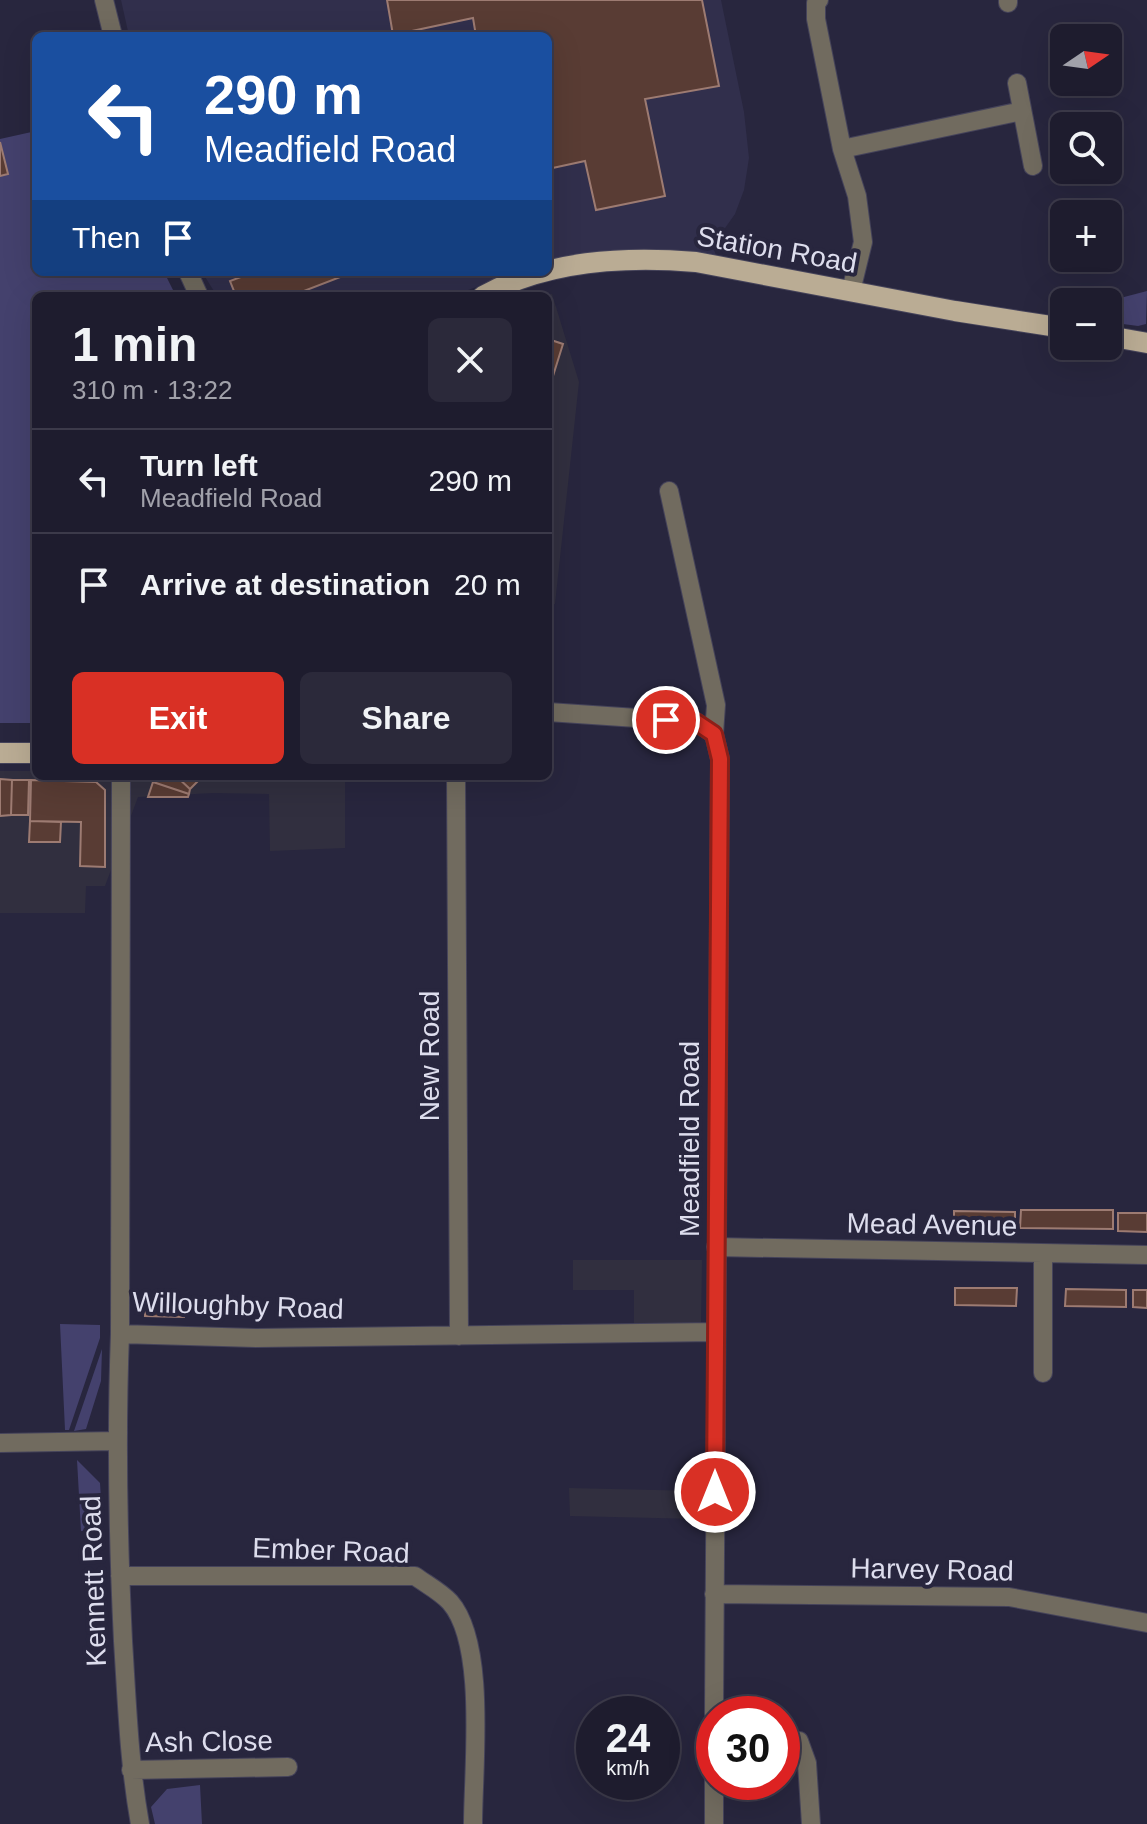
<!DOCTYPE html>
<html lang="en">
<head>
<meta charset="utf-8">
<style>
  :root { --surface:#1e1c2e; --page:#2b293a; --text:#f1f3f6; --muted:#a1a1aa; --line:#3c3a4a; --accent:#d93025 }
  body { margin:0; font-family:Arial,sans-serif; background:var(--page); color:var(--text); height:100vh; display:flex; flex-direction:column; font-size:30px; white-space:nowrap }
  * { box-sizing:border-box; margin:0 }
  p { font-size:26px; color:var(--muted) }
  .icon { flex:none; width:44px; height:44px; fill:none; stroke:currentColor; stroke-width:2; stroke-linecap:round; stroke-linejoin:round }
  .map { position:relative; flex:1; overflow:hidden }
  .sheet { position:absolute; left:32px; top:292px; width:520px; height:488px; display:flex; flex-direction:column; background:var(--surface); border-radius:12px; box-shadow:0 8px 32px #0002,0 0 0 2px var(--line) }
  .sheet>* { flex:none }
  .guide { position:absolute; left:32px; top:32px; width:520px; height:244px; border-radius:12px; box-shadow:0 8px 32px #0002,0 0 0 2px var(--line); background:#1a4fa0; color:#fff; overflow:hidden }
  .needle { width:52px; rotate:77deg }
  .fabs { position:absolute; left:1050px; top:24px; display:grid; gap:16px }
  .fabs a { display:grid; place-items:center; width:72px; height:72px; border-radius:12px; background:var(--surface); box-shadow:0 8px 32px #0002,0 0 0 2px var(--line); font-size:40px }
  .speed { position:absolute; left:576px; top:1696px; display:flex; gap:16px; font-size:40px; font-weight:700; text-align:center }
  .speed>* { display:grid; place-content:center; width:104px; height:104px; border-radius:50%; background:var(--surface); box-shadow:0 8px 32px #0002,0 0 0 2px var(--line); line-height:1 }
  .speed small { font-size:20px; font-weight:400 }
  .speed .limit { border:12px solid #d22; background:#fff; color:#111 }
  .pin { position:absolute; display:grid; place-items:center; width:68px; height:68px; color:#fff; margin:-34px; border:4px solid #fff; border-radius:50%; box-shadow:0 2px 8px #0007 }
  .me { position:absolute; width:88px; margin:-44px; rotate:0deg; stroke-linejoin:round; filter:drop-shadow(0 0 6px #0008) }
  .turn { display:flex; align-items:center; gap:28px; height:168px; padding:0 40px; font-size:36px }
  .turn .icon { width:104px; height:104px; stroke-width:2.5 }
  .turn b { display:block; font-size:56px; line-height:68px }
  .then { display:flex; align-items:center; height:76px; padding:0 40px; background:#0003; gap:16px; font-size:30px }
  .round { display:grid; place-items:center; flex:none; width:84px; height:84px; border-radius:12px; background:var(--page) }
  .head { display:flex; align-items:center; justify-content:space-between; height:136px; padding:0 40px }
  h1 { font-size:48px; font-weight:700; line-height:60px }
  .button { display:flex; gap:16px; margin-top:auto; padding:16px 40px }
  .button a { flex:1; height:92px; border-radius:12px; background:var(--accent); color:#fff; font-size:32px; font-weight:700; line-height:92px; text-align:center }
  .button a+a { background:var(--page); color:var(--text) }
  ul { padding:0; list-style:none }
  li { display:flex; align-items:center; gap:24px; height:104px; padding:0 40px; border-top:2px solid var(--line) }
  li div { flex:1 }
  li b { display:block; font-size:30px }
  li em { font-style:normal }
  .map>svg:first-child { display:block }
</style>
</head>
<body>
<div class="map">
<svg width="1147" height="1824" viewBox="0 0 1147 1824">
  <rect width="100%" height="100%" fill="#28263e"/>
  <!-- commercial -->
  <path fill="#312f3f" d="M552,294L579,382L555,604H548V296H545Z
    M0,771H36V776H345V848L270,851L269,794L214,793L138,797L105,886H86L85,913H0Z
    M573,1260H702L701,1326H634V1290H573Z
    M569,1488L699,1491V1519L570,1516Z"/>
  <!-- built -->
  <path fill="#312f4c" d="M121,0H721L744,112L749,158L744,190L735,214L713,245L716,256L627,250L572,256L548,263V36H129Z
    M202,272H517L452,296H217Z"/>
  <!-- green -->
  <path fill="#44416d" d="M36,131V272H164L176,296H36V723H0V139Z
    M1147,291L1146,324L1138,326L1108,322V302H1105Z
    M60,1324L100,1325V1338L69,1430H65Z
    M102,1349L101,1381L86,1429L74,1431Z
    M77,1460L100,1483L103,1530L81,1531Z
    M200,1785L202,1824H155L151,1807L167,1789Z"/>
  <!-- building -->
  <path fill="#593c34" stroke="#9d7b72" stroke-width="2" d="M387,0H702L719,86L645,99L665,196L596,210L585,161L548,169V36H476L473,18L393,35Z
    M0,142L8,174L0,176Z
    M254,272H341L343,276L291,296H236L230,281Z
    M548,339L563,344L548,392Z
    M156,776H176L190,789L189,794L153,782Z
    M176,776H203L190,789Z
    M0,779L12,780L11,815L0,816Z
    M12,780H29L28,815H11Z
    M31,780L96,782L105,790V867L80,866L81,822L30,821Z
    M153,782L189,794L188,797H148Z
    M30,821L61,822L60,842H29Z
    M1021,1210H1113V1229L1020,1228Z
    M954,1211L1015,1212V1229H954Z
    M1118,1213H1147V1232L1118,1231Z
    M955,1288H1017L1016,1306L955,1305Z
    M1066,1289L1126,1290V1307L1065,1306Z
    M1133,1290H1147V1308L1133,1307Z
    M146,1301L184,1302V1317L145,1316Z"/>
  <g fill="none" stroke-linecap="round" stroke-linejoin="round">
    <!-- minor casing -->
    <g stroke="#45435a" stroke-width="20">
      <path id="minor" d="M104,0L113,36
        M819,0L816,3V19L842,149L857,196L863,242L851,291
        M1008,0V3
        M1017,83L1033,166
        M842,149L1022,111
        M188,272L199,296
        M669,491L716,705L714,734L720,759L714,1714
        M548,712L696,722L714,734
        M121,776L120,1334L256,1338L715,1332
        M456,776L459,1336
        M716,1247L1147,1255
        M1043,1254V1373
        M120,1334C116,1437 118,1538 123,1641C127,1703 129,1763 140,1824
        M0,1443L116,1441
        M120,1576H415C426,1584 441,1592 450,1602C487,1644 473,1768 473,1824
        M714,1594L1009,1597L1147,1623
        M782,1740L799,1741L807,1763L811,1824
        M131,1770L288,1767
        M714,1824V1749"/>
    </g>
    <!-- major casing -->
    <g stroke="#45435a" stroke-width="22">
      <path id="major" d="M483,296C547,260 624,256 696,262L955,311L1064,328
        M1108,336L1147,343
        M0,753H36"/>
    </g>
    <!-- minor -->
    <use href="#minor" stroke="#716b5f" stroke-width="18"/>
    <!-- major -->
    <use href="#major" stroke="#baac94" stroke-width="20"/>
  </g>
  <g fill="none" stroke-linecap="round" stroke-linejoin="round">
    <!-- route casing -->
    <g stroke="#8d1f18" stroke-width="20">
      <path id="route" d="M666,720L696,722L714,734L720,759L715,1492"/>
    </g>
    <!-- route -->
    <use href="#route" stroke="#d93025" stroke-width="14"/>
  </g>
  <g text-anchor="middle" stroke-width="8" stroke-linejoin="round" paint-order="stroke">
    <!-- street labels -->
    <g font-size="28" fill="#dddded" stroke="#28263e">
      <text transform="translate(777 249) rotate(10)" y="10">Station Road</text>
      <text transform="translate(429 1056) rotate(-90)" y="10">New Road</text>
      <text transform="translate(689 1139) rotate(-90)" y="10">Meadfield Road</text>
      <text transform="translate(932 1224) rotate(1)" y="10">Mead Avenue</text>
      <text transform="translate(238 1305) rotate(2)" y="10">Willoughby Road</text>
      <text transform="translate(331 1550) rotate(2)" y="10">Ember Road</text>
      <text transform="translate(932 1569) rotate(1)" y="10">Harvey Road</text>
      <text transform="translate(93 1581) rotate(-92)" y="10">Kennett Road</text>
      <text transform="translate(209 1741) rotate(-1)" y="10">Ash Close</text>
    </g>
  </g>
</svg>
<div class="fabs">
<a><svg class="needle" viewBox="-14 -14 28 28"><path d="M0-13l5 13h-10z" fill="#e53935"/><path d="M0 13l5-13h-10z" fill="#a1a1aa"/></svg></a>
<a><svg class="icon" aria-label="search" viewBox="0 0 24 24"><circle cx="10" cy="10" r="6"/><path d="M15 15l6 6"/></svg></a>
<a>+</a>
<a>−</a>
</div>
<div class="speed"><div>24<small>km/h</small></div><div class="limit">30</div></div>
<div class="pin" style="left:666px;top:720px;background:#d93025"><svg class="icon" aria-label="arrive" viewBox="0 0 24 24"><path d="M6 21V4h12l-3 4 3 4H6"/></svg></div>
<svg class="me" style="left:715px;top:1492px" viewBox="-20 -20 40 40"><circle r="17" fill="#d93025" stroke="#fff" stroke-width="3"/><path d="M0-11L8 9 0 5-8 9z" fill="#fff"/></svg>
<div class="guide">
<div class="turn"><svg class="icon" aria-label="left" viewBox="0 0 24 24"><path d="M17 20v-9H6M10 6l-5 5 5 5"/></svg><div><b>290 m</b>Meadfield Road</div></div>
<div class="then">Then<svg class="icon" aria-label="arrive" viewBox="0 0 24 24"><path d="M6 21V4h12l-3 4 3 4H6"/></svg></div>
</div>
<section class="sheet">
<div class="head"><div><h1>1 min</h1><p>310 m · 13:22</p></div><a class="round"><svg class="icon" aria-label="close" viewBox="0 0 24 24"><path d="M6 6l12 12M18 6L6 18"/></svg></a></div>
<ul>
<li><svg class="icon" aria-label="left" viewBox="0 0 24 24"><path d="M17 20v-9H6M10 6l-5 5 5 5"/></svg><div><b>Turn left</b><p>Meadfield Road</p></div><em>290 m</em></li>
<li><svg class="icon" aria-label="arrive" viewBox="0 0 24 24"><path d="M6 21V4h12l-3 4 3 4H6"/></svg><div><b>Arrive at destination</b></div><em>20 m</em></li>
</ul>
<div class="button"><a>Exit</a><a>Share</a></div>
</section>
</div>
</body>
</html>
